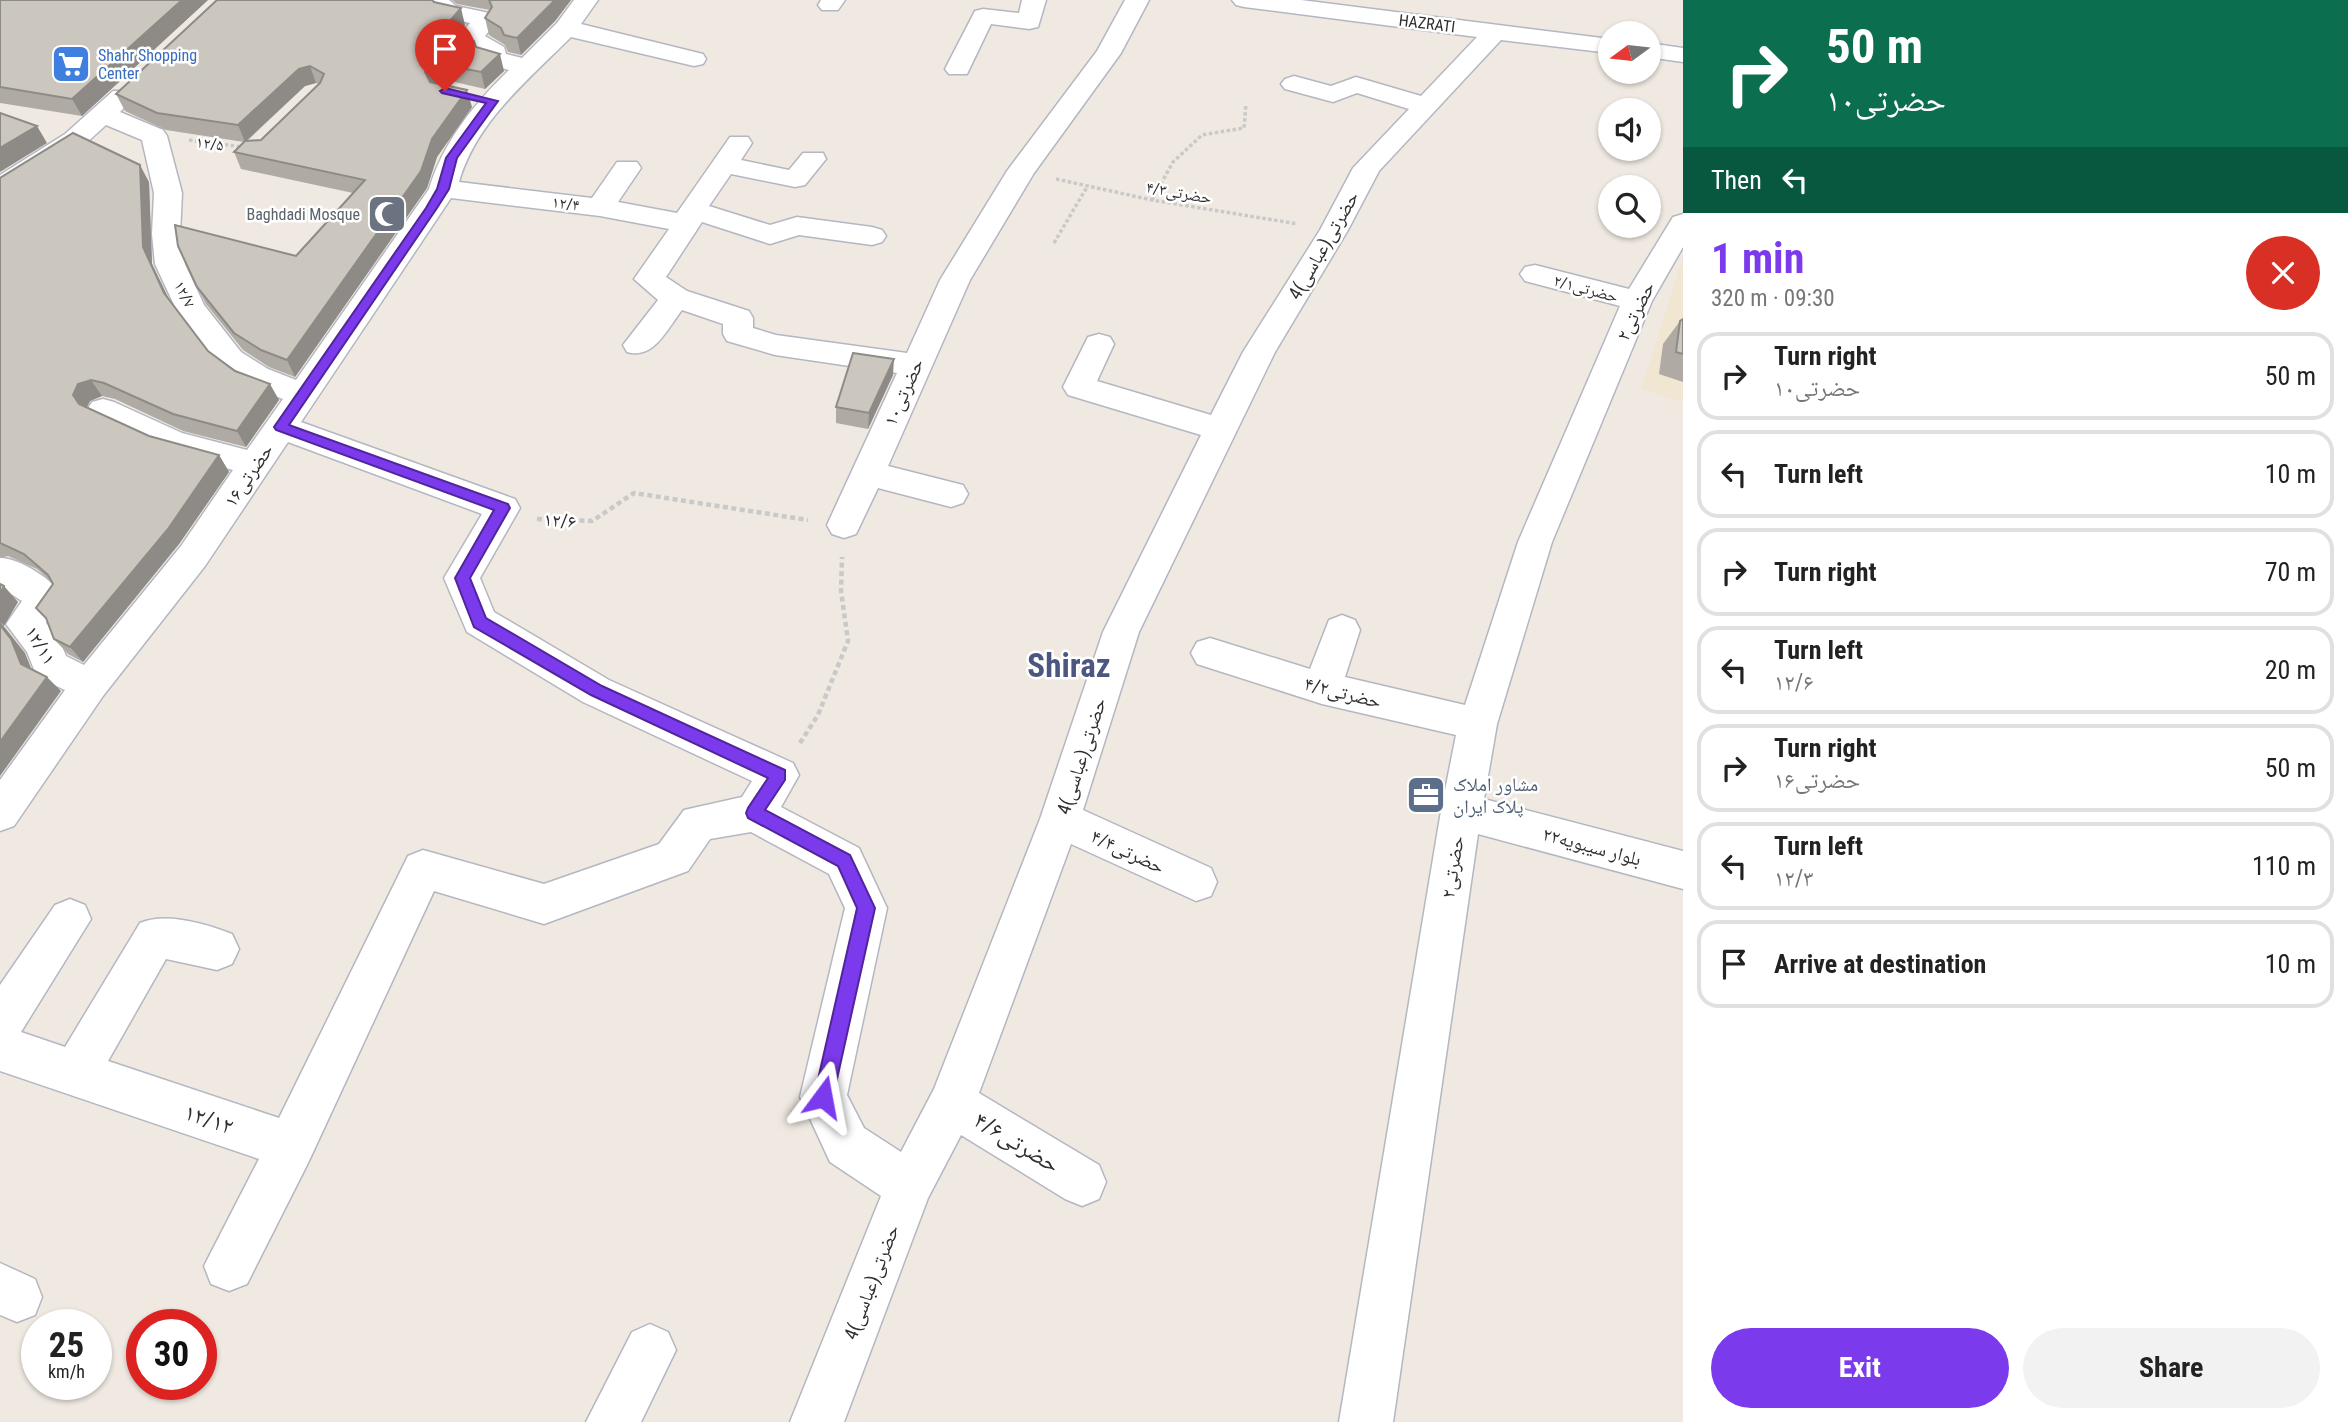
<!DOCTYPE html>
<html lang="en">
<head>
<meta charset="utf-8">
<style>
  :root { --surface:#fff; --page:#f2f2f2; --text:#222; --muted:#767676; --line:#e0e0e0; --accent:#7c3aed }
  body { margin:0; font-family:"Roboto Condensed","Noto Naskh Arabic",sans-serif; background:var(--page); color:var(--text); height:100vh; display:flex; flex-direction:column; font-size:26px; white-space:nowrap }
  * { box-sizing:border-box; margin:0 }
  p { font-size:23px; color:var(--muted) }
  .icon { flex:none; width:38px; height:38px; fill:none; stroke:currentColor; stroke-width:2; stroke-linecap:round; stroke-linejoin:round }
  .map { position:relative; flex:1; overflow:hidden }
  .panel { display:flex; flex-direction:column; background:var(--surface); width:665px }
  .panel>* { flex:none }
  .top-card { background:#0b6e4f; color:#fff; overflow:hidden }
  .needle { width:46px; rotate:255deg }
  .controls { position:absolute; left:1598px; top:21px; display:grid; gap:14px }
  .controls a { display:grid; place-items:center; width:63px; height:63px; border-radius:50%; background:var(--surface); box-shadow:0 2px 5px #0004; font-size:35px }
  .speed { position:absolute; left:21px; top:1309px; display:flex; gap:14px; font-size:35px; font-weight:700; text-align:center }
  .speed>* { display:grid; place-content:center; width:91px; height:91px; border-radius:50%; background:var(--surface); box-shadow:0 2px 5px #0004; line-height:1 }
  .speed small { font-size:18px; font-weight:400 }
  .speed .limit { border:10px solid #d22; background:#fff; color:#111 }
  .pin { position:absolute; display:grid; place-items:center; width:60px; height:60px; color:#fff; margin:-72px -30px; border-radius:50% 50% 50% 0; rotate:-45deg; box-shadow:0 0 7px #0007 }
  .pin .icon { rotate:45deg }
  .me { position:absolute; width:77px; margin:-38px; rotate:13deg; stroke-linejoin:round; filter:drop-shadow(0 0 5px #0008) }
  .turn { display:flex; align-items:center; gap:24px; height:147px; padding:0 28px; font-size:32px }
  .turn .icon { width:91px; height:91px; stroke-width:2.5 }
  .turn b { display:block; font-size:49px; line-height:60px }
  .then { display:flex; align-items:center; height:66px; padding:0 28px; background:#0003; gap:14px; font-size:26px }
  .round { display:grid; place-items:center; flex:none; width:74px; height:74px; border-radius:37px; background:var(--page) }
  .summary { display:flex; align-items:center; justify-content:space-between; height:119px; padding:0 28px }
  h1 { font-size:42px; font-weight:700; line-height:52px; color:var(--accent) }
  .primary-button { display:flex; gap:14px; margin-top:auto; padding:14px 28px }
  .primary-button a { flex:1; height:80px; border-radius:42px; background:var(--accent); color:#fff; font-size:28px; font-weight:700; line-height:80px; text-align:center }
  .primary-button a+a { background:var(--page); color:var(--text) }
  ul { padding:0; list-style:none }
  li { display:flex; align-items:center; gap:21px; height:88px; margin:0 14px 10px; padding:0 14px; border:4px solid var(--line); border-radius:21px }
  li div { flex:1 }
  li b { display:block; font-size:26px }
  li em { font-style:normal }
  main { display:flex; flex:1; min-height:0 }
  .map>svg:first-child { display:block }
</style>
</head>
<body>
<main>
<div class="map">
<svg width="1683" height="1422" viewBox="0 0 1683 1422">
  <rect width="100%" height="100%" fill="#efe9e1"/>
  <!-- education -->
  <path fill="#f0e6d1" d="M1683,258V402L1641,389Z"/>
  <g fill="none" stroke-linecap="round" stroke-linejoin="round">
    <!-- minor casing -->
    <g stroke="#b4b7c1" stroke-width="3">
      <path id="minor" d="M424,0H449L456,6L489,13L494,25L485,36L504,47L506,54L522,58L557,23L574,0H598L581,24L703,54L706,59L703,64L694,66L571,37C528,80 476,122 459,182L592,198L617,162H637L641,168L618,202L677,213L730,137H748L752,143L741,160L789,170L803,153H823L826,159L805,185L795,187L731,174L709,206L770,225L797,217L872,227L882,230L886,236L882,242L872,245L799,235L770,244L702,222L666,277L687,291L749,311L753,318V328L776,335L907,353L940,280L1007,171L1097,51L1125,0H1149L1121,53L1034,173L970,280L888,466L963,485L968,494L963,503L951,507L878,488L856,534L844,538L832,534L827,525L897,373L775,355L727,341L723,334V324L682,310C667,329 654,360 627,352L623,345L658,300L634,279L669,229L600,216L451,198L301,422L515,499L520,508L480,578L494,612L609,680L793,763L799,775L781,807L859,848L887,908L847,1095L864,1128L901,1152L934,1089L1040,819L1103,632L1201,435L1068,395L1063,387L1088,337L1099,334L1110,337L1114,344L1097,381L1211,415L1243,352L1320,230L1353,168L1409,109L1357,93L1333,102L1285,89L1281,84L1285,79L1294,76L1331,86L1356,77L1421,96L1477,37L1244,7L1236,5L1232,0H1301L1610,39V53L1501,40L1379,171L1348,230L1275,352L1139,632L1083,810L1211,868L1217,882L1211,896L1196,901L1071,844L979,1093L1099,1165L1106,1182L1099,1199L1082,1206L1065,1199L961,1135L928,1198L844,1422H790L881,1196L830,1162L800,1097L845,908L829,874L751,832L710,839L688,871L544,924L434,891L308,1163L247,1284L229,1291L211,1284L204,1266L259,1159L0,1071V985L55,905L70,899L85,905L91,919L21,1032L65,1047L140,923C166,912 206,924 232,934L239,949L232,964L217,970L166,959L108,1061L279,1118L408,856L423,850L544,884L659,844L684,810L742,797L752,781L583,702L467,632L444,578L482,514L288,442L205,566L103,696L14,826L0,831V780L65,690L37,677L27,652L6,624L22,601L0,587V558C20,558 55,581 64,598L46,623L57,634L66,656L84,665L181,546L233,470L160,450L92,418L87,410L92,402L103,399L114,402L182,433L247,450L283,399L246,385L219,366L176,309L155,264L152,234L154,193L142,140L106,125L83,146L10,193L0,195V175L65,134L113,91H131L135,96L120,112L163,130L167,136L182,193L180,234L185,264L204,305L241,352L268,369L296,380L429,189C443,142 474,104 509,70L483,63L480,56L457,38L470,23L440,17Z
        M821,0H845L838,10H822L818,5Z
        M1022,0H1046L1038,27L1029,29L991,24L967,74H949L945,69L975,11L983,9L1019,13Z
        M1648,43L1683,48V62L1648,57Z
        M1683,214V247L1652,301L1552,542L1497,724L1484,799L1683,851V889L1478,834L1393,1422H1339L1441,811L1456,735L1322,704L1197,664L1191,653L1197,642L1210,638L1310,669L1329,620L1342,615L1355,620L1360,630L1345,677L1465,705L1518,542L1620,306L1525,281L1520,274L1525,267L1535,265L1629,289L1673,217Z
        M0,1263L35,1279L42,1297L35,1315L17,1322L0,1315Z
        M650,1324L668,1332L676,1350L641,1422H586L632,1332Z"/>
    </g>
    <!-- path-far1 -->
    <path stroke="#c9c9c9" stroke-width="3.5" stroke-dasharray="3.5 2.5" stroke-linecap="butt" d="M189,140L243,147
      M1056,179L1152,200L1298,224
      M1152,200L1173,162L1202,135L1244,128L1246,104
      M1054,243L1087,187"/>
    <!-- path -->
    <path stroke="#c9c9c9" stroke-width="4.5" stroke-dasharray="5 3.5" stroke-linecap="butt" d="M537,519L592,521L634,493L808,520
      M800,743L818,715L848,641L841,591L842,557"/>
    <!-- minor -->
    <use href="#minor" fill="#fff" fill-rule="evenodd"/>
  </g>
  <!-- wall -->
  <path fill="#afaba4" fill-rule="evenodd" d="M0,0H208L82,116L0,103Z
    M452,0H571L555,21L521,55L508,52L505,45L489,35L485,18L490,10L457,4Z
    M434,2L465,25L461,30L476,47L504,71L485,89L446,80L437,83L472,107L437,157L427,188L295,377L269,367L243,350L206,304L197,287L296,256L353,193L241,169L234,152L244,142L166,130L125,111L116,94ZM316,83L318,84L261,140L247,141L305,86Z
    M0,178L149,182L152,264L169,299L208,351L279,400L246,447L183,431L115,399L102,396L90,401L87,407L149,436L219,455L229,472L179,544L83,662L68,654L54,639L53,584L51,581L37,569L8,556L0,558Z
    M1683,319V382L1659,374L1663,344L1680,321Z
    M893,375L868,429L836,423V407Z"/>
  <!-- shaded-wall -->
  <path fill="#8e8b86" d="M182,0H208L82,116L72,99Z
    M555,0H571L555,21L521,55L517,38Z
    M461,8L465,25L454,38L450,21Z
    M500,54L504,71L485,89L481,72Z
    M441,64L446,80L435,84L430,89L425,72L430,67Z
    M310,66L316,83L305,86L245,142L238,125L299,69Z
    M467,90L472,107L437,157L427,188L295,377L287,360L432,139Z
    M37,126L47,143L0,172V148Z
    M140,165L149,182L152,264L174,310L164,293L143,247Z
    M894,359L893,375L868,429L869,413Z
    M91,380L102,396L90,401L85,411L73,395L78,384Z
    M270,384L279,400L246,447L237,431Z
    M219,455L229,472L179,544L83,662L70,647Z
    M4,586L18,602L4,626L0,622V594Z
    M0,622L6,629L25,653L35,678L21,664L0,625Z
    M47,677L61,691L0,776V742Z"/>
  <!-- building -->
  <path fill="#cbc7bf" stroke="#8e8b86" stroke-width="2" d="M0,0H182L72,99L0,87Z
    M217,0H432L434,2L461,8L450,21L474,41L476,47L500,54L481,72L441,64L430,67L425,72L430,82L467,90L432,139L421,171L287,360L261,350L234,333L197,287L178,246L175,225L296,256L365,180L234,152L245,141L261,140L320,83L324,74L310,66L299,69L238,125L157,113L116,94Z
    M489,0H555L517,38L504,35L501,28L485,18L492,7Z
    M0,113L37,126L0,148Z
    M73,133L140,165L143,247L164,293L208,351L235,371L270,384L237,431L173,414L104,383L91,380L78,384L73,395L79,404L149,436L219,455L168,529L70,647L54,639L46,618L36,608L53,584L48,575L24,554L0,543V178Z
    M1683,319V354L1676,352L1680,321Z
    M853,353L894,359L869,413L836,407Z
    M0,584L4,586L0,594Z
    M0,625L11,639L21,664L47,677L0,742Z"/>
  <!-- route -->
  <path fill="#7c3aed" stroke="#51269a" stroke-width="2" d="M445,88L498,101L457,158L449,189L437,208L289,425L508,504L510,508L470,578L486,618L602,686L785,770V780L765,810L850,855L875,908L833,1097L830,1104L823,1106L816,1104L814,1097L857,908L838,866L748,818L746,813L748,808L768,778L591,695L474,627L455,578L494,510L276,430L274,427L426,208L437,189L446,158L486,103L442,93L440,91Z"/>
  <!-- icons -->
  <defs>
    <g id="supermarket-square" transform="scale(2.0125)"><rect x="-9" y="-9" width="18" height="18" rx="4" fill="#3f7fe0" stroke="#fff"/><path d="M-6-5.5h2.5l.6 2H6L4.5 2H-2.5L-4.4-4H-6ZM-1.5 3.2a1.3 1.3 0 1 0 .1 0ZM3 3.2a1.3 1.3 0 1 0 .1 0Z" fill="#fff"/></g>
    <g id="mosque-square" transform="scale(2.0125)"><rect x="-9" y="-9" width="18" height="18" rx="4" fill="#6b7280" stroke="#fff"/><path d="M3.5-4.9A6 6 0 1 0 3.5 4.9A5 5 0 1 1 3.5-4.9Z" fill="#fff"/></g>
    <g id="office-square" transform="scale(2.0125)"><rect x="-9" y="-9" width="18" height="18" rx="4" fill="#5c6f8a" stroke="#fff"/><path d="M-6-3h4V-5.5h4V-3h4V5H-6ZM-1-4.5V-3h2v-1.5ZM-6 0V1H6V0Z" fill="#fff"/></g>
  </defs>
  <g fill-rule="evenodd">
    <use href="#supermarket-square" x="71" y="64"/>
    <use href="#mosque-square" x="387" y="214"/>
    <use href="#office-square" x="1426" y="795"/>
  </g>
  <g text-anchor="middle" stroke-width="5" stroke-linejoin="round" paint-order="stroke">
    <!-- far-street labels -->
    <g font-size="16" fill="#2e2e2e" stroke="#fff">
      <text transform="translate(1427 23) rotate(7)" y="6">HAZRATI</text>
      <text transform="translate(210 143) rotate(7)" y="6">۱۲/۵</text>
      <text transform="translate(1179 192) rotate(10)" y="6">حضرتی۴/۳</text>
      <text transform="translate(566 203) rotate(7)" y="6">۱۲/۴</text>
      <text transform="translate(1586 288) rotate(15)" y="6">حضرتی۲/۱</text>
      <text transform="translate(185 294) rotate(63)" y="6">۱۲/۷</text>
    </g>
    <!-- far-shop labels -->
    <g font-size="16" fill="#366cbe" stroke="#fff" text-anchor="start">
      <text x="98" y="61">Shahr Shopping<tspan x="98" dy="18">Center</tspan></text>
    </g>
    <!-- far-worship labels -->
    <g font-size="16" fill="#5b616d" stroke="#fff" text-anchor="end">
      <text x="360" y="220">Baghdadi Mosque</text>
    </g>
    <!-- street labels -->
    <g font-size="19" fill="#2e2e2e" stroke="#fff">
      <text transform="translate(1323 245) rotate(-60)" y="7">4حضرتی(عباسی)</text>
      <text transform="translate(1635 311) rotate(-64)" y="7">حضرتی۲</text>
      <text transform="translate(903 392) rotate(-66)" y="7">حضرتی۱۰</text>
      <text transform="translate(248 475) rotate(-56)" y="7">حضرتی۱۶</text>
      <text transform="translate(560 520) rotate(4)" y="7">۱۲/۶</text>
      <text transform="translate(41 645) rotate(59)" y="7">۱۲/۱۱</text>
      <text transform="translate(1343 692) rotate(14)" y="7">حضرتی۴/۲</text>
      <text transform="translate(1081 756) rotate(-72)" y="7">4حضرتی(عباسی)</text>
      <text transform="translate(1592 846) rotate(15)" y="7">بلوار سیبویه۲۲</text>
      <text transform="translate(1128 851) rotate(25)" y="7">حضرتی۴/۴</text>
      <text transform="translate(1452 867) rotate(-81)" y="7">حضرتی۲</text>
      <text transform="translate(871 1282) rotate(-69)" y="7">4حضرتی(عباسی)</text>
    </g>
    <!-- service labels -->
    <g font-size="19" fill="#4e5e75" stroke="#fff" text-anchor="start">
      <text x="1453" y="791">مشاور املاک<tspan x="1453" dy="22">پلاک ایران</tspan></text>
    </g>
    <!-- near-street labels -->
    <g font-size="23" fill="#2e2e2e" stroke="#fff">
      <text transform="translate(209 1119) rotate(19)" y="8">۱۲/۱۲</text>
      <text transform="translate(1017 1142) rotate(31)" y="8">حضرتی۴/۶</text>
    </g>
    <!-- town labels -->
    <g font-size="33" font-weight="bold" fill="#4d5680" stroke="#fff">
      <text x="1069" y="677">Shiraz</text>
    </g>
  </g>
</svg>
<div class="controls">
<a><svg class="needle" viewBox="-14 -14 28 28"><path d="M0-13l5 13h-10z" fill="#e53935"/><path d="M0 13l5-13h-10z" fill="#767676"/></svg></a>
<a><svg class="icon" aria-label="sound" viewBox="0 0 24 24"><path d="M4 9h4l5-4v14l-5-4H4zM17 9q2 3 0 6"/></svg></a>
<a><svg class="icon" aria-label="search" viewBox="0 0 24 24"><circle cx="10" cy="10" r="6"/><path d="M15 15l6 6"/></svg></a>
</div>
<div class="speed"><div>25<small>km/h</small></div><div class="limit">30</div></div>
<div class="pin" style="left:445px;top:91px;background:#d93025"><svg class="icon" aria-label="arrive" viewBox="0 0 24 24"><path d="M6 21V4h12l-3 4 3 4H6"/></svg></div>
<svg class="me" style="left:823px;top:1097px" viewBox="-20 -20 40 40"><path d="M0-17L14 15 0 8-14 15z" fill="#7c3aed" stroke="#fff" stroke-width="4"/></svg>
</div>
<section class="panel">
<div class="top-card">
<div class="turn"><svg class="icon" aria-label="right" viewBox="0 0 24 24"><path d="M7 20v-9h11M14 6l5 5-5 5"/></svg><div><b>50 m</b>حضرتی۱۰</div></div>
<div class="then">Then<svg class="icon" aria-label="left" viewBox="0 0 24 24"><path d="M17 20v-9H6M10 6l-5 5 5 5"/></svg></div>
</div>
<div class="summary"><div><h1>1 min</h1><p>320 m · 09:30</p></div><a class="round" style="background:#d93025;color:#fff"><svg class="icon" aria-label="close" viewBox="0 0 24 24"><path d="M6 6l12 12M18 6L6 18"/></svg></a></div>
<ul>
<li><svg class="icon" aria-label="right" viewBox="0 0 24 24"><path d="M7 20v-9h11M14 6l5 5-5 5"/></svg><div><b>Turn right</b><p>حضرتی۱۰</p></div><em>50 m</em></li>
<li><svg class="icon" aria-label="left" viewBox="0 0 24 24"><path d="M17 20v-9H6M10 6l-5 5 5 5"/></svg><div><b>Turn left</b></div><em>10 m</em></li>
<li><svg class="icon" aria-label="right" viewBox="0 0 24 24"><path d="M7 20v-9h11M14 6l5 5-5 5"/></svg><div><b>Turn right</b></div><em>70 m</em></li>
<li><svg class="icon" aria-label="left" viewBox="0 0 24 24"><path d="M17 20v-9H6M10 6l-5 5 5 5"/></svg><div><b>Turn left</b><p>۱۲/۶</p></div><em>20 m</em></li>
<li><svg class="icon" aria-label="right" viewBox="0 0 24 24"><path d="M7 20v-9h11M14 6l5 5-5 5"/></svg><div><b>Turn right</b><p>حضرتی۱۶</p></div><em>50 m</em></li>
<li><svg class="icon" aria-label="left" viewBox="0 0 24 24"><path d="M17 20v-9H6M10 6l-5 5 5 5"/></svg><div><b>Turn left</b><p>۱۲/۳</p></div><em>110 m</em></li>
<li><svg class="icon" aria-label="arrive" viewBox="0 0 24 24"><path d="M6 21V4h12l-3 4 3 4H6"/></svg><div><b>Arrive at destination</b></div><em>10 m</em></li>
</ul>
<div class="primary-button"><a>Exit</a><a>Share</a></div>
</section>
</main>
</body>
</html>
